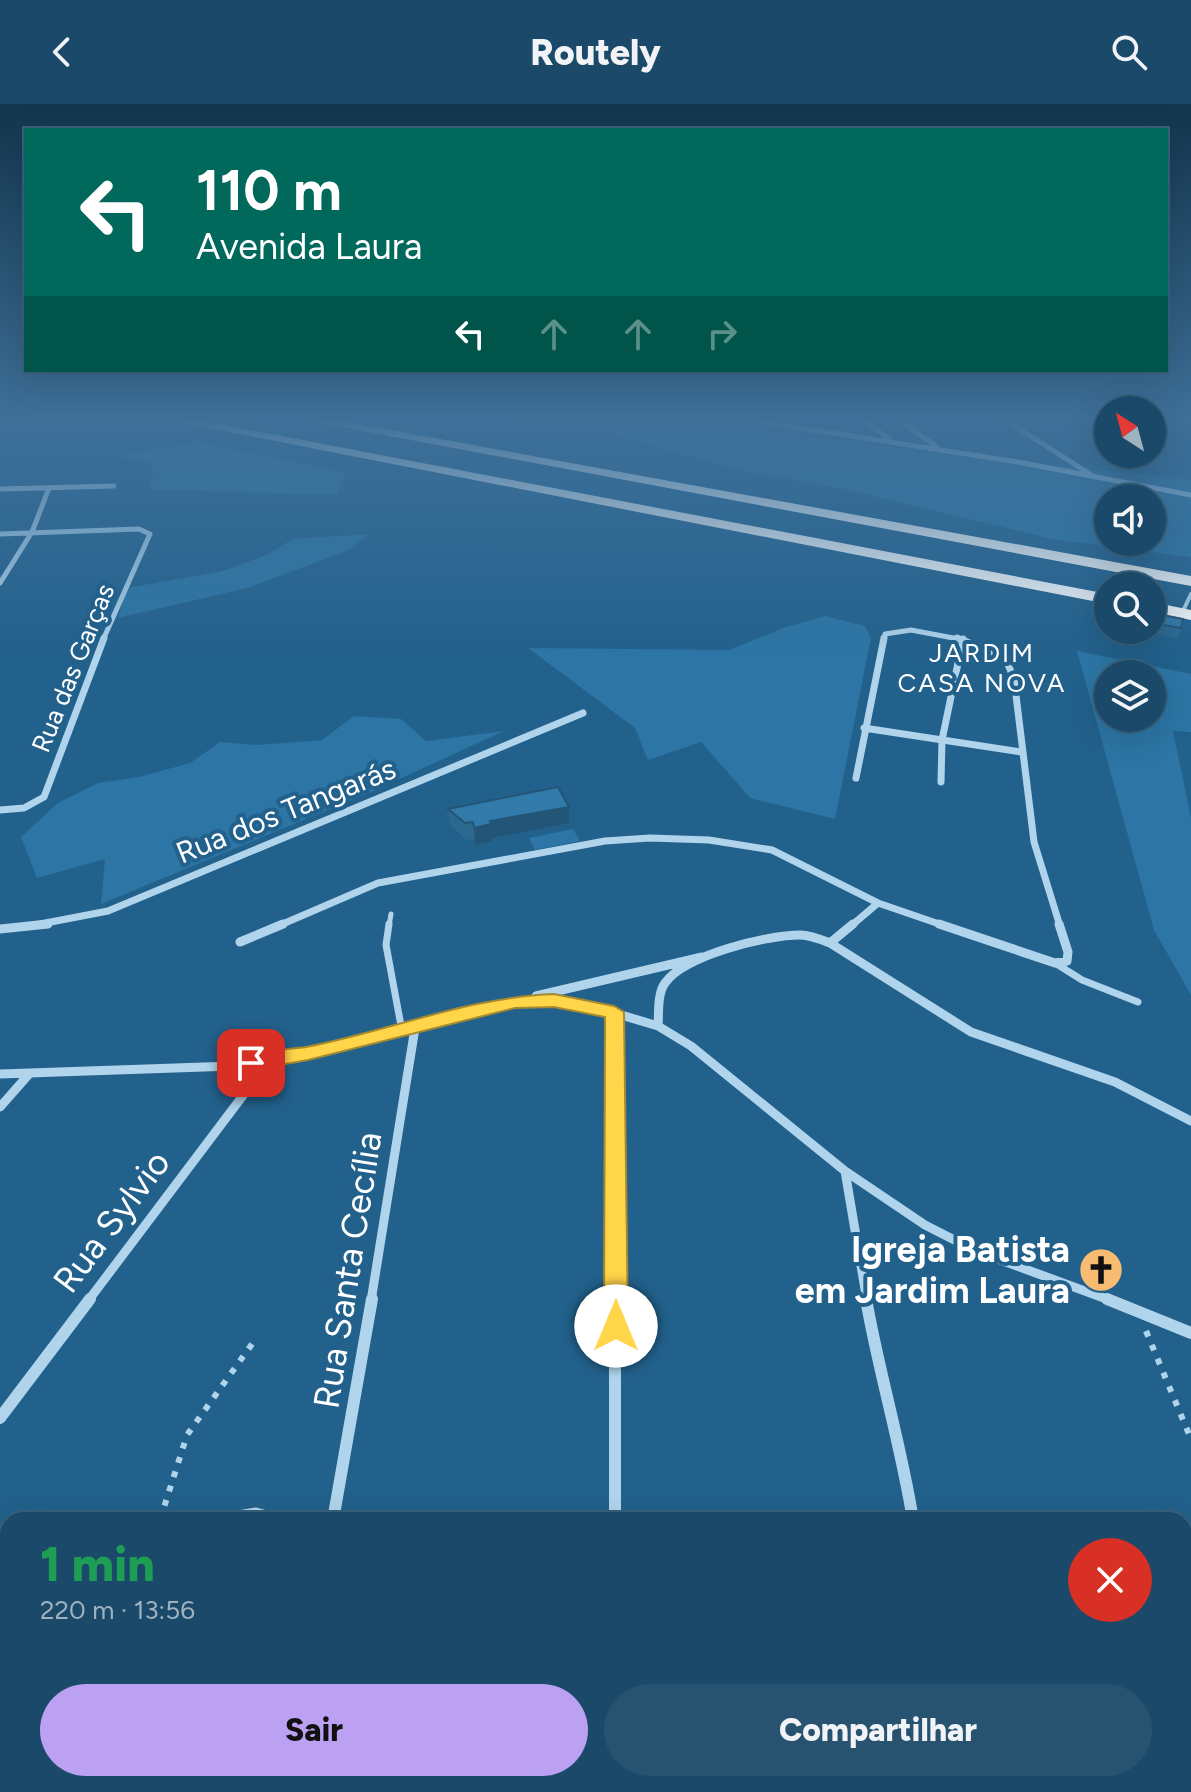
<!DOCTYPE html>
<html lang="pt">
<head>
<meta charset="utf-8">
<style>
  :root { --surface:#1a4969; --page:#275371; --text:#f1f3f6; --muted:#9fb2c0; --line:#38617d; --accent:#bca0f2 }
  body { margin:0; font-family:Figtree,sans-serif; background:var(--page); color:var(--text); height:100vh; display:flex; flex-direction:column; font-size:30px; white-space:nowrap }
  * { box-sizing:border-box; margin:0 }
  p { font-size:26px; color:var(--muted) }
  .icon { flex:none; width:44px; height:44px; fill:none; stroke:currentColor; stroke-width:2; stroke-linecap:round; stroke-linejoin:round }
  .map { position:relative; flex:1; overflow:hidden }
  .details { position:absolute; left:0px; top:1408px; width:1192px; height:280px; display:flex; flex-direction:column; background:var(--surface); border-radius:24px 24px 0 0; box-shadow:0 8px 32px #0002,0 0 0 2px var(--line) }
  .details>* { flex:none }
  .guide { position:absolute; left:24px; top:24px; width:1144px; height:244px; border-radius:0px; box-shadow:0 8px 32px #0002,0 0 0 2px var(--line); background:#00695c; color:#fff; overflow:hidden }
  .needle { width:52px; rotate:324deg }
  .fabs { position:absolute; left:1094px; top:292px; display:grid; gap:16px }
  .fabs a { display:grid; place-items:center; width:72px; height:72px; border-radius:50%; background:var(--surface); box-shadow:0 8px 32px #0002,0 0 0 2px var(--line); font-size:40px }
  .pin { position:absolute; display:grid; place-items:center; width:68px; height:68px; color:#fff; margin:-34px; border-radius:16px; box-shadow:0 4px 12px #0006 }
  .me { position:absolute; width:88px; margin:-44px; rotate:0deg; stroke-linejoin:round; filter:drop-shadow(0 0 6px #0008) }
  .turn { display:flex; align-items:center; gap:28px; height:168px; padding:0 40px; font-size:36px }
  .turn .icon { width:104px; height:104px; stroke-width:2.5 }
  .turn b { display:block; font-size:56px; line-height:68px }
  .lanes { display:flex; align-items:center; height:76px; padding:0 40px; background:#0003; justify-content:center; gap:40px; direction:ltr }
  .lanes .off { opacity:.35 }
  .round { display:grid; place-items:center; flex:none; width:84px; height:84px; border-radius:42px; background:var(--page) }
  .summary { display:flex; align-items:center; justify-content:space-between; height:136px; padding:0 40px }
  h1 { font-size:48px; font-weight:800; line-height:60px; color:#1e9e55 }
  .button { display:flex; gap:16px; margin-top:auto; padding:16px 40px }
  .button a { flex:1; height:92px; border-radius:48px; background:var(--accent); color:#111; font-size:32px; font-weight:800; line-height:92px; text-align:center }
  .button a+a { background:var(--page); color:var(--text) }
  header { display:flex; justify-content:space-between; align-items:center; height:104px; padding:0 40px; background:var(--surface); font-size:36px; font-weight:800 }
  .map>svg:first-child { display:block }
</style>
</head>
<body>
<header><svg class="icon" aria-label="back" viewBox="0 0 24 24"><path d="M15 5l-7 7 7 7"/></svg>Routely<svg class="icon" aria-label="search" viewBox="0 0 24 24"><circle cx="10" cy="10" r="6"/><path d="M15 15l6 6"/></svg></header>
<div class="map">
<svg width="1191" height="1688" viewBox="0 0 1191 1688">
  <rect width="100%" height="100%" fill="#22618c"/>
  <!-- green -->
  <path fill="#2c75a4" fill-rule="evenodd" d="M566,317H701L745,327L1191,376V453L1057,436L831,382L742,367ZM1108,394H1152V438H1108Z
    M199,338L345,369L336,391L149,385L154,368L149,358L117,352Z
    M369,430L349,446L247,484L118,514L127,484L223,467L266,451L293,435Z
    M825,512L865,522L871,534L835,715L750,694L701,638L648,656L635,624L528,544L729,546L786,523Z
    M1077,547L1191,570V628L1173,627L1191,714V891L1154,826ZM1152,570V614H1108V570Z
    M354,612L401,615L426,637L504,627L371,688L101,800L105,755L37,774L21,733L58,699L98,679L139,673L190,659L220,638L257,641L322,636Z
    M573,725L580,737L535,746L529,734Z"/>
  <g fill="none" stroke-linecap="round" stroke-linejoin="round">
    <!-- path -->
    <path stroke="#b0d4eb" stroke-width="6" stroke-dasharray="6 9" stroke-linecap="butt" d="M1146,1227L1191,1335
      M160,1416L187,1331L252,1240"/>
    <!-- lane-far3 -->
    <path stroke="#b0d4eb" stroke-width="4" d="M1182,509L1191,490"/>
    <!-- lane-far2 -->
    <path stroke="#b0d4eb" stroke-width="5" d="M389,822L391,810"/>
    <!-- lane-far1 -->
    <path stroke="#b0d4eb" stroke-width="7" d="M389,820L386,841L402,927
      M1055,859L1082,876L1138,898"/>
    <!-- lane -->
    <path stroke="#b0d4eb" stroke-width="9" d="M208,1416L256,1408L285,1416
      M0,1492L8,1495
      M82,1688L89,1680"/>
    <!-- street-far3 -->
    <path stroke="#b0d4eb" stroke-width="5" d="M755,317L1018,358L1191,391
      M865,317L890,336
      M901,317L937,343
      M1007,317L1090,370
      M0,385L114,382
      M0,430L139,425L150,430L103,536
      M0,479L32,428L49,384
      M884,536L885,530L911,526L964,536"/>
    <!-- street-far2 -->
    <path stroke="#b0d4eb" stroke-width="7" d="M957,534L1005,553L1014,575L1034,738L1060,822
      M864,624L1021,648
      M856,674L884,534
      M941,678L942,636L963,535
      M0,706L24,704L44,693L104,534
      M30,822L108,807L583,609
      M278,822L378,779L605,737L650,734L709,736L772,746L878,799L945,822
      M851,822L878,799"/>
    <!-- street-far1 -->
    <path stroke="#b0d4eb" stroke-width="9" d="M939,820L1055,859L1067,857L1068,848L1059,820
      M0,825L48,820
      M240,838L283,820
      M830,839L853,820
      M536,892L702,853
      M614,908L615,1197
      M658,922C659,909 657,890 665,879C685,851 767,831 800,831C810,831 820,835 830,839L971,928L1115,978L1191,1017
      M0,970L233,962L308,949L515,898L554,896L591,902L658,922L691,942L845,1067L925,1121L976,1147L1112,1197
      M0,1003L30,969
      M845,1067L867,1197
      M88,1197L269,957
      M371,1197L415,924"/>
    <!-- street -->
    <path stroke="#b0d4eb" stroke-width="12" d="M615,1195V1416
      M866,1195C879,1269 901,1341 913,1416
      M1107,1195L1191,1229
      M0,1314L90,1195
      M333,1416L372,1195
      M908,1680V1688
      M238,1688L241,1680
      M565,1688L566,1680"/>
    <!-- highway -->
    <path fill="#fff" fill-rule="evenodd" d="M173,317H203L1108,490V500Z
      M310,317H341L1191,472V482Z
      M1152,498L1191,506V516L1152,508Z"/>
  </g>
  <!-- wall -->
  <path fill="#2b6991" d="M1152,509L1183,515L1178,534L1134,526H1152Z
    M448,705L569,719L492,734V737L475,741L474,735L466,736L450,721Z"/>
  <!-- shaded-wall -->
  <path fill="#235576" d="M569,703V719L492,734V737L475,741L474,724L490,717Z"/>
  <!-- building -->
  <path fill="#327aa9" stroke="#235576" stroke-width="2" d="M1152,509L1183,515L1181,524L1152,519Z
    M558,683L569,703L490,717L491,720L474,724L473,718L465,719L448,705Z"/>
  <!-- sky -->
  <linearGradient id="sky" x2="0" y2="1"><stop stop-color="#13354d"/><stop offset="0.57" stop-color="#3e7099"/><stop offset="1" stop-color="#3e7099" stop-opacity="0"/></linearGradient>
  <rect width="1191" height="554" fill="url(#sky)"/>
  <!-- route -->
  <path fill="#ffd54a" stroke="#a68a30" stroke-width="2" d="M554,890L614,902L624,908L628,1222L625,1229L616,1232L608,1229L604,1222L605,913L554,903L515,904L308,956L251,966L241,959C250,945 289,946 306,943C389,927 469,893 554,890Z"/>
  <!-- icons -->
  <defs>
    <g id="church-disc" transform="scale(2.3)"><circle r="9.5" fill="#f7bc72" stroke="#22618c"/><path d="M-1.2-6h2.4v3.5h3.3v2.4h-3.3V6h-2.4V-.1h-3.3v-2.4h3.3Z" fill="#111"/></g>
  </defs>
  <g fill-rule="evenodd">
    <use href="#church-disc" x="1101" y="1166"/>
  </g>
  <g text-anchor="middle" stroke-width="8" stroke-linejoin="round" paint-order="stroke">
    <!-- far-neighbourhood labels -->
    <g font-size="26" letter-spacing="2" fill="#fff" stroke="#22618c">
      <text x="982" y="558">JARDIM<tspan x="982" dy="30">CASA NOVA</tspan></text>
    </g>
    <!-- far-street labels -->
    <g font-size="26" fill="#fff" stroke="#22618c">
      <text transform="translate(73 564) rotate(-68)" y="9">Rua das Garças</text>
    </g>
    <!-- street labels -->
    <g font-size="30" fill="#fff" stroke="#22618c">
      <text transform="translate(286 707) rotate(-22)" y="10">Rua dos Tangarás</text>
    </g>
    <!-- near-street labels -->
    <g font-size="36" fill="#fff" stroke="#22618c">
      <text transform="translate(111 1117) rotate(-53)" y="13">Rua Sylvio</text>
      <text transform="translate(347 1166) rotate(-81)" y="13">Rua Santa Cecília</text>
    </g>
    <!-- near-poi labels -->
    <g font-size="36" font-weight="bold" fill="#fff" stroke="#22618c" text-anchor="end">
      <text x="1070" y="1158">Igreja Batista<tspan x="1070" dy="41">em Jardim Laura</tspan></text>
    </g>
  </g>
</svg>
<div class="fabs">
<a><svg class="needle" viewBox="-14 -14 28 28"><path d="M0-13l5 13h-10z" fill="#e53935"/><path d="M0 13l5-13h-10z" fill="#9fb2c0"/></svg></a>
<a><svg class="icon" aria-label="sound" viewBox="0 0 24 24"><path d="M4 9h4l5-4v14l-5-4H4zM17 9q2 3 0 6"/></svg></a>
<a><svg class="icon" aria-label="search" viewBox="0 0 24 24"><circle cx="10" cy="10" r="6"/><path d="M15 15l6 6"/></svg></a>
<a><svg class="icon" aria-label="layers" viewBox="0 0 24 24"><path d="M12 4l9 5-9 5-9-5zM3 14l9 5 9-5"/></svg></a>
</div>
<div class="pin" style="left:251px;top:959px;background:#d93025"><svg class="icon" aria-label="arrive" viewBox="0 0 24 24"><path d="M6 21V4h12l-3 4 3 4H6"/></svg></div>
<svg class="me" style="left:616px;top:1222px" viewBox="-20 -20 40 40"><circle r="19" fill="#fff"/><path d="M0-13L10 11 0 6-10 11z" fill="#ffd54a"/></svg>
<div class="guide">
<div class="turn"><svg class="icon" aria-label="left" viewBox="0 0 24 24"><path d="M17 20v-9H6M10 6l-5 5 5 5"/></svg><div><b>110 m</b>Avenida Laura</div></div>
<div class="lanes"><svg class="icon" aria-label="left" viewBox="0 0 24 24"><path d="M17 20v-9H6M10 6l-5 5 5 5"/></svg><svg class="icon off" aria-label="ahead" viewBox="0 0 24 24"><path d="M12 20V5M6 11l6-6 6 6"/></svg><svg class="icon off" aria-label="ahead" viewBox="0 0 24 24"><path d="M12 20V5M6 11l6-6 6 6"/></svg><svg class="icon off" aria-label="right" viewBox="0 0 24 24"><path d="M7 20v-9h11M14 6l5 5-5 5"/></svg></div>
</div>
<section class="details">
<div class="summary"><div><h1>1 min</h1><p>220 m · 13:56</p></div><a class="round" style="background:#d93025;color:#fff"><svg class="icon" aria-label="close" viewBox="0 0 24 24"><path d="M6 6l12 12M18 6L6 18"/></svg></a></div>
<div class="button"><a>Sair</a><a>Compartilhar</a></div>
</section>
</div>
</body>
</html>
